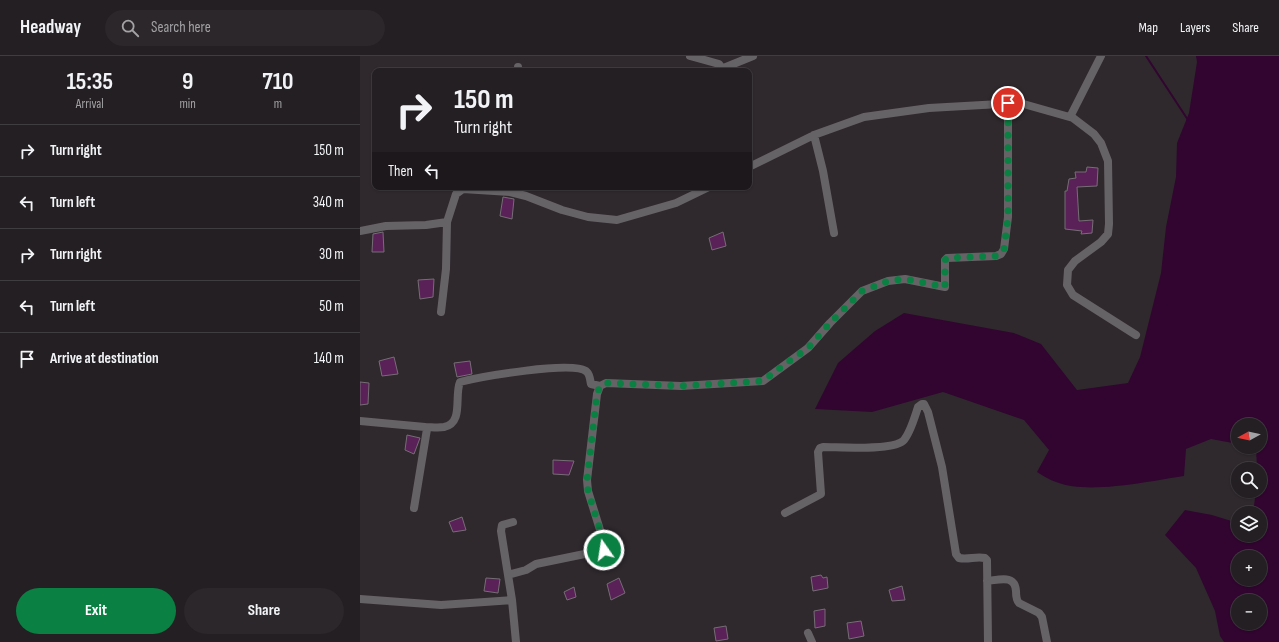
<!DOCTYPE html>
<html lang="en">
<head>
<meta charset="utf-8">
<style>
  :root { --surface:#231f22; --page:#2b272a; --text:#f1f3f6; --muted:#a3a2a5; --line:#403d40; --accent:#0b8043 }
  body { margin:0; font-family:"Sofia Sans Condensed",sans-serif; background:var(--page); color:var(--text); height:100vh; display:flex; flex-direction:column; font-size:15px; white-space:nowrap }
  * { box-sizing:border-box; margin:0 }
  p { font-size:13px; color:var(--muted) }
  .icon { flex:none; width:22px; height:22px; fill:none; stroke:currentColor; stroke-width:2; stroke-linecap:round; stroke-linejoin:round }
  .map { position:relative; flex:1; overflow:hidden }
  .sheet { display:flex; flex-direction:column; background:var(--surface); width:360px }
  .sheet>* { flex:none }
  .hud { position:absolute; left:12px; top:12px; width:380px; height:122px; border-radius:8px; box-shadow:0 1px 3px #0004,0 0 0 1px var(--line); background:#231f22; color:var(--text); overflow:hidden }
  .needle { width:26px; rotate:262deg }
  .tools { position:absolute; left:871px; top:362px; display:grid; gap:8px }
  .tools a { display:grid; place-items:center; width:36px; height:36px; border-radius:50%; background:var(--surface); box-shadow:0 1px 3px #0004,0 0 0 1px var(--line); font-size:20px }
  .pin { position:absolute; display:grid; place-items:center; width:34px; height:34px; color:#fff; margin:-17px; border:2px solid #fff; border-radius:50%; box-shadow:0 1px 4px #0007 }
  .me { position:absolute; width:44px; margin:-22px; rotate:347deg; stroke-linejoin:round; filter:drop-shadow(0 0 3px #0008) }
  .turn { display:flex; align-items:center; gap:14px; height:84px; padding:0 16px; font-size:18px }
  .turn .icon { width:52px; height:52px; stroke-width:2.5 }
  .turn b { display:block; font-size:28px; line-height:34px }
  .then { display:flex; align-items:center; height:38px; padding:0 16px; background:#0003; gap:8px; font-size:15px }
  .eta { display:flex; justify-content:space-evenly; align-items:center; height:68px; text-align:center }
  .eta b { font-size:24px; font-weight:700; line-height:28px }
  .primary-button { display:flex; gap:8px; margin-top:auto; padding:8px 16px }
  .primary-button a { flex:1; height:46px; border-radius:24px; background:var(--accent); color:#fff; font-size:16px; font-weight:700; line-height:46px; text-align:center }
  .primary-button a+a { background:var(--page); color:var(--text) }
  ul { padding:0; list-style:none }
  li { display:flex; align-items:center; gap:12px; height:52px; padding:0 16px; border-top:1px solid var(--line) }
  li div { flex:1 }
  li b { display:block; font-size:15px }
  li em { font-style:normal }
  header { display:flex; align-items:center; gap:24px; box-sizing:border-box; height:56px; padding:0 20px; background:var(--surface); border-bottom:1px solid var(--line) }
  header strong { font-size:19px }
  nav { display:flex; gap:22px; margin-inline-start:auto; font-size:14px }
  .search { width:280px; height:36px; background:var(--page); display:flex; align-items:center; gap:10px; box-sizing:border-box; padding:0 14px; border-radius:22px; color:var(--muted); font-size:15px }
  main { display:flex; flex:1; min-height:0 }
  .map>svg:first-child { display:block }
</style>
</head>
<body>
<header>
<strong>Headway</strong>
<div class="search"><svg class="icon" aria-label="search" viewBox="0 0 24 24"><circle cx="10" cy="10" r="6"/><path d="M15 15l6 6"/></svg>Search here</div>
<nav><a>Map</a><a>Layers</a><a>Share</a></nav>
</header>
<main>
<section class="sheet">
<div class="eta">
<div><b>15:35</b><p>Arrival</p></div>
<div><b>9</b><p>min</p></div>
<div><b>710</b><p>m</p></div>
</div>
<ul>
<li><svg class="icon" aria-label="right" viewBox="0 0 24 24"><path d="M7 20v-9h11M14 6l5 5-5 5"/></svg><div><b>Turn right</b></div><em>150 m</em></li>
<li><svg class="icon" aria-label="left" viewBox="0 0 24 24"><path d="M17 20v-9H6M10 6l-5 5 5 5"/></svg><div><b>Turn left</b></div><em>340 m</em></li>
<li><svg class="icon" aria-label="right" viewBox="0 0 24 24"><path d="M7 20v-9h11M14 6l5 5-5 5"/></svg><div><b>Turn right</b></div><em>30 m</em></li>
<li><svg class="icon" aria-label="left" viewBox="0 0 24 24"><path d="M17 20v-9H6M10 6l-5 5 5 5"/></svg><div><b>Turn left</b></div><em>50 m</em></li>
<li><svg class="icon" aria-label="arrive" viewBox="0 0 24 24"><path d="M6 21V4h12l-3 4 3 4H6"/></svg><div><b>Arrive at destination</b></div><em>140 m</em></li>
</ul>
<div class="primary-button"><a>Exit</a><a>Share</a></div>
</section>
<div class="map">
<svg width="919" height="586" viewBox="0 0 919 586">
  <rect width="100%" height="100%" fill="#2f292e"/>
  <!-- water -->
  <path fill="#310530" fill-rule="evenodd" d="M836,0H919V586H864L860,580L855,555L836,512L805,479L825,454L852,459L878,467V479H900V457H893L896,435H900V413H897L896,391H900V369H878V388L851,383L826,393L824,420C790,425 728,439 696,426C690,424 683,420 677,416L689,394L664,364L583,336L512,356L455,353L478,307L515,275L544,257L654,277L681,288L717,334L768,327L780,301L801,217L806,171L816,121L817,87L829,57L837,6ZM878,501H900V523H878ZM878,545H900V567H878Z"/>
  <g fill="none" stroke-linecap="round" stroke-linejoin="round">
    <!-- stream -->
    <path stroke="#310530" stroke-width="2" d="M786,0L828,64"/>
  </g>
  <!-- building -->
  <path fill="#5a2159" stroke="#756e74" d="M727,111L738,112L737,130L717,131L719,165L733,164L732,177L721,178L722,175L705,173V135H707L709,123L716,122L715,116H726Z
    M143,141L154,143L152,163L140,160Z
    M23,176L24,196H12L13,178Z
    M363,176L366,190L352,194L349,182Z
    M74,223L73,241L60,243L58,224Z
    M34,301L38,318L22,320L19,305Z
    M110,305L112,318L97,321L94,307Z
    M0,326L9,327L8,348L0,349Z
    M47,379L60,382L54,398L45,394Z
    M193,404L214,405L209,419L193,418Z
    M102,461L106,474L93,476L89,466Z
    M461,519L463,522L467,521L468,532L453,535L451,521Z
    M126,522L140,523L138,537L124,535Z
    M259,522L265,537L251,544L247,528Z
    M542,530L545,544L532,545L529,534Z
    M214,531L216,541L207,544L204,536Z
    M465,553V570L455,572L454,555Z
    M501,565L504,580L489,583L487,567Z
    M366,570L368,583L356,585L354,572Z"/>
  <g fill="none" stroke-linecap="round" stroke-linejoin="round">
    <!-- minor -->
    <path stroke="#666366" stroke-width="8" d="M330,0L359,8L363,15
      M361,13L393,0
      M158,15V11
      M710,61L741,0
      M454,79L463,115L474,177
      M389,111L454,79L504,61L569,52L660,47L713,62L734,78L741,87L748,105L749,168L748,178L741,186L715,205L708,214L707,229L713,239L776,279
      M0,175L26,170L66,169L87,166L96,138L103,133L150,136L166,140L202,154L228,161L257,164L316,147L349,131
      M81,256L86,213L87,166
      M0,365L65,371L67,373L54,452
      M65,371C71,371 78,372 84,371C104,367 94,340 100,326C119,321 215,304 227,316C230,319 230,324 231,328L240,330
      M425,457L461,438L458,396L460,392L463,391C480,391 531,395 543,385C550,378 555,360 558,351L562,348H564L568,356L582,411L596,498L599,502C608,504 616,500 625,502L627,504L628,586
      M153,466L142,469L141,475L152,544L156,586
      M148,519L166,514L176,508L244,494L245,490L228,435L227,424L237,338L240,330L246,327L321,330L403,325L448,292L470,267L502,235L528,225L545,223L585,231V204L587,202L636,200L641,198L644,193L648,161V47
      M627,525C639,524 655,518 656,535C656,539 656,544 659,547L679,557L682,561L687,586
      M0,543L81,549L152,544
      M448,577L452,586"/>
  </g>
  <g fill="none" stroke-linecap="round" stroke-linejoin="round">
    <!-- route -->
    <path stroke="#0b8043" stroke-width="7" stroke-dasharray="0 12.6" d="M244,494L245,490L228,435L227,424L237,338L240,330L246,327L321,330L403,325L425,308L448,292L470,267L502,235L528,225L545,223L585,231V204L587,202L636,200L641,198L644,193L648,161V47"/>
  </g>
</svg>
<div class="tools">
<a><svg class="needle" viewBox="-14 -14 28 28"><path d="M0-13l5 13h-10z" fill="#e53935"/><path d="M0 13l5-13h-10z" fill="#a3a2a5"/></svg></a>
<a><svg class="icon" aria-label="search" viewBox="0 0 24 24"><circle cx="10" cy="10" r="6"/><path d="M15 15l6 6"/></svg></a>
<a><svg class="icon" aria-label="layers" viewBox="0 0 24 24"><path d="M12 4l9 5-9 5-9-5zM3 14l9 5 9-5"/></svg></a>
<a>+</a>
<a>−</a>
</div>
<div class="pin" style="left:648px;top:47px;background:#d93025"><svg class="icon" aria-label="arrive" viewBox="0 0 24 24"><path d="M6 21V4h12l-3 4 3 4H6"/></svg></div>
<svg class="me" style="left:244px;top:494px" viewBox="-20 -20 40 40"><circle r="17" fill="#0b8043" stroke="#fff" stroke-width="3"/><path d="M0-11L8 9 0 5-8 9z" fill="#fff"/></svg>
<div class="hud">
<div class="turn"><svg class="icon" aria-label="right" viewBox="0 0 24 24"><path d="M7 20v-9h11M14 6l5 5-5 5"/></svg><div><b>150 m</b>Turn right</div></div>
<div class="then">Then<svg class="icon" aria-label="left" viewBox="0 0 24 24"><path d="M17 20v-9H6M10 6l-5 5 5 5"/></svg></div>
</div>
</div>
</main>
</body>
</html>
